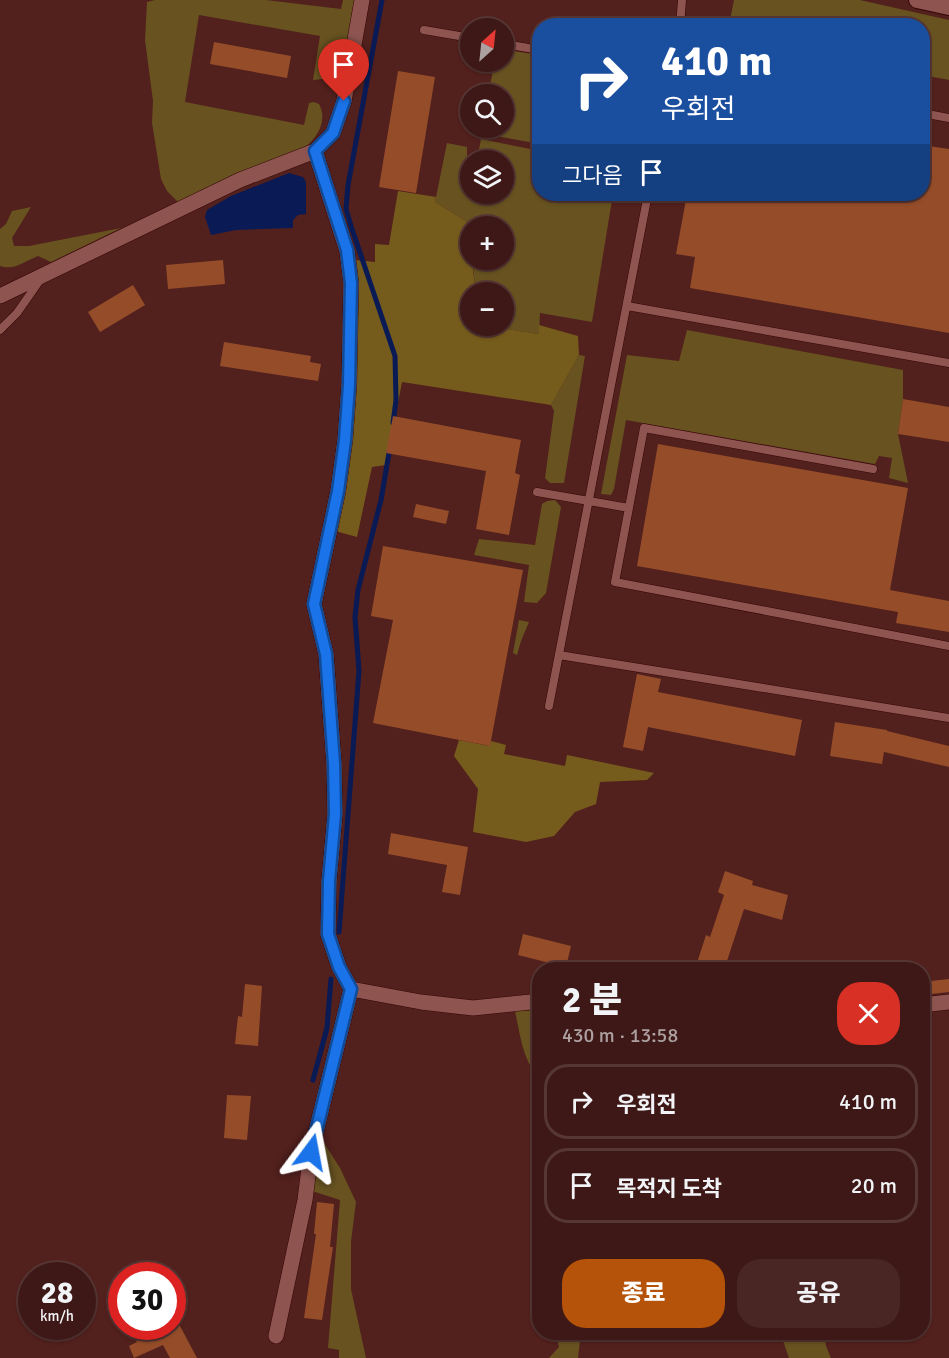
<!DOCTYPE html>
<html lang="ko">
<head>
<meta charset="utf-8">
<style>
  :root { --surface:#3e1816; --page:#492523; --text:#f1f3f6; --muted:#ada0a1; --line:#573735; --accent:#b45309 }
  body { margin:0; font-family:Signika,"Noto Sans KR",sans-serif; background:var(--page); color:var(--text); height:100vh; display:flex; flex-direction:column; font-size:22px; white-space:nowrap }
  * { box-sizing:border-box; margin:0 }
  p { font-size:20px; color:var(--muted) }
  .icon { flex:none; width:33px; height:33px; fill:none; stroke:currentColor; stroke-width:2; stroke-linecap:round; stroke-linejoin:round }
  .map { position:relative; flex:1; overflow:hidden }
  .drawer { position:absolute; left:532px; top:962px; width:398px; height:378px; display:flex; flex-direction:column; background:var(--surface); border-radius:24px; box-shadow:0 2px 4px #0004,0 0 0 2px var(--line) }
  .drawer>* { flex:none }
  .hud { position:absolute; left:532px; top:18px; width:398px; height:183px; border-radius:24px; box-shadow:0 2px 4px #0004,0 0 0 2px var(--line); background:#1a4fa0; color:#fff; overflow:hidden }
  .needle { width:39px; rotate:27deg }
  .buttons { position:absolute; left:460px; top:18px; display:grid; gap:12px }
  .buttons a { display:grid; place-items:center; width:54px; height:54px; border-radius:50%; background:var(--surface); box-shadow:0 2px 4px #0004,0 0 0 2px var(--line); font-size:30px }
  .speed { position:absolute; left:18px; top:1262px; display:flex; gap:12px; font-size:30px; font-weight:700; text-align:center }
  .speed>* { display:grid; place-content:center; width:78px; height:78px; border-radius:50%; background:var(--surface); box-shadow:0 2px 4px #0004,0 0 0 2px var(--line); line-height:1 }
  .speed small { font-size:15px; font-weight:400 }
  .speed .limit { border:9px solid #d22; background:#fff; color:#111 }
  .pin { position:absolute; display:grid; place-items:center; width:51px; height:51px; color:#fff; margin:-62px -26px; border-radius:50% 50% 50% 0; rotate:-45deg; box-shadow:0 0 6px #0007 }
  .pin .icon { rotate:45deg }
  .me { position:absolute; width:66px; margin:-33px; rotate:13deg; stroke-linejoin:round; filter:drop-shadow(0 0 4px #0008) }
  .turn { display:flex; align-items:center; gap:21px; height:126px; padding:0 30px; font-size:27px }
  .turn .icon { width:78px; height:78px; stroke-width:2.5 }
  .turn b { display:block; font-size:42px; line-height:51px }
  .then { display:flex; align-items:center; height:57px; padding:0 30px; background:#0003; gap:12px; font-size:22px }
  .round { display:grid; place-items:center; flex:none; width:63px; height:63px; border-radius:24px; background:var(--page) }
  .summary { display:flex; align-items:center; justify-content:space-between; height:102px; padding:0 30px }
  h1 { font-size:36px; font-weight:800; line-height:45px }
  .primary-button { display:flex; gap:12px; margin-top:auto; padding:12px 30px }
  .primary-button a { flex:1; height:69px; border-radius:24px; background:var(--accent); color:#fff; font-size:24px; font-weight:800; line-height:69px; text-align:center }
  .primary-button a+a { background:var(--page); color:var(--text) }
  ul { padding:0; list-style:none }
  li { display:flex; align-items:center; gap:18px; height:75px; margin:0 12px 9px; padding:0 18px; border:3px solid var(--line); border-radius:24px }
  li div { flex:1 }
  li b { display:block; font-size:22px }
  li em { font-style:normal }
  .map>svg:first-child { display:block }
</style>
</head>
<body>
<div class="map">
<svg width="949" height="1358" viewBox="0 0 949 1358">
  <rect width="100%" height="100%" fill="#52201d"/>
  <!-- green -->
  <path fill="#675220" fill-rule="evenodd" d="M155,0H266L341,9L343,0H356L343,64C334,75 327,79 313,80L320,36L199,15L185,102L304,125L309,103L314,102L319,104C329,123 315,140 300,152L178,202L167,191L161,179L152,123L153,101L145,40L147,2Z
    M734,0H860L949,20V80L923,75L922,26L729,25Z
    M506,50L540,55V144L479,133L481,128H504V94H488L495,62H504Z
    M481,139L540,151V194H613L592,322L540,313L539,334L487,326H504V292H476L472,260H504V226H471V256L466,221L435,202L447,143L467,147V159L477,160ZM471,160H504V194H471Z
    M31,207L12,238L14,246H29L121,228L51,262L38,256C25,261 14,271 0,266V229L6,224L12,211Z
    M687,330L903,370V399L898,434L908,483L889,478L892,458L879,456L875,464L626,420L614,489L611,495L601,494L627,355L679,361Z
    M579,355L585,356L564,483H550L545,478L554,411L551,405Z
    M555,500L561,507L546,593L537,603L524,602L529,565L474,555L479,539L535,545L542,504L547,501Z
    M519,620L529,622L521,641L517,655L513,653Z
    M540,1010V1016H535L533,1020L535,1053L540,1058V1079C523,1062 520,1034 515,1011Z
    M319,1135L340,1168L356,1202L351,1242V1289L366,1358H339V1350L328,1348L340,1200L312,1191Z
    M556,1332H581L578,1358H549L559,1347Z
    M780,1332H824L826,1346L831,1358H789Z"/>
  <!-- forest -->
  <path fill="#765c1c" d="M398,191L436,197L435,202L466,221L476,292H471V326H487L539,334V325L578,336L579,355L551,405L402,382L386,465L372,467L357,537L335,531L355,260L375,262V244L389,245Z
    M459,740L489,746L491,741L506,745L504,754L565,766L567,755L654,773L647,780L600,782L596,804L575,812L554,836L526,842L473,832L478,789L454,756Z"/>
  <!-- water -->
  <path fill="#091a55" d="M289,173L303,177L306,182V214L298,215L293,220V228L236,230L211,235L205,217L207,210L231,196Z"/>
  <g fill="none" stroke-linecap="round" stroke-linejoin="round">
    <!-- stream -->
    <path stroke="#091a55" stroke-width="5" d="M382,0L348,185L346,209L351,226L395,356L396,400L393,423
      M339,932L359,671L355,617L358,590L381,500L390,447
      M313,1080L327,1028L331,979"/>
  </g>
  <!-- building -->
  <path fill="#954d29" d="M214,42L291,56L287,78L210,64Z
    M398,71L435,77L416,193L379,187Z
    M922,145L949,149V333L690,288L695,257L676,254L687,194H922Z
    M223,260L225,284L168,289L166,265Z
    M133,285L145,305L100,332L88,312Z
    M224,342L311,356L310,362L321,364L318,381L220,366Z
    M903,399L949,407V442L898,434Z
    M393,416L521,440L515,473L520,475L509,535L476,529L486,471L386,453Z
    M658,444L908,488L890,590L949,601V632L896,623L898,612L637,566Z
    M416,504L449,511L446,524L413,517Z
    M383,546L523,570L490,746L373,723L393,620L371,616Z
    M637,674L661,679L658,692L802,720L795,756L648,727L643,751L623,747Z
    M835,722L887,730V731L949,746V767L884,752L882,764L830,756Z
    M391,833L468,847L460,895L442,892L447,865L388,854Z
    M725,871L753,881L752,885L788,895L782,920L744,909L726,964L719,961L718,969H695L706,935L710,937L724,895L718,892Z
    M523,934L571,946L566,967L518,955Z
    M949,979V992L922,995V982Z
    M245,984L262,986L258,1046L235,1044L238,1016L242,1017Z
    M227,1095L251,1096L247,1140L224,1138Z
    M317,1202L334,1204L330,1247H333L322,1320L304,1318L316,1234H314Z
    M129,1326H180L197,1358H170L163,1345L134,1358L129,1346L137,1342Z"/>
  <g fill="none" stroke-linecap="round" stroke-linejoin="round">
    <!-- service casing -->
    <g stroke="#360506" stroke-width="9">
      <path id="service" d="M680,26L682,0
        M424,30L471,38
        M504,44L540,50
        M922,113L949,118
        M627,306L949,363
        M0,330L17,313L40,280
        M873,469L644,428L615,582L949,646
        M537,492L629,508
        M559,655L949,718
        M549,706L648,194"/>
    </g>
    <!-- minor casing -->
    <g stroke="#360506" stroke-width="16">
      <path id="minor" d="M0,296L240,180L315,151L333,133L344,101L362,0
        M351,989L421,1002L473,1008L540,1001
        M922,1005L949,1002
        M276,1336L305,1200L311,1152L351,989L339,967L328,934L329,881L335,814L334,764L326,654L314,604L338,491L345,440L349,385L351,283L347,251L315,151"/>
    </g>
    <!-- tertiary casing -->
    <g stroke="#360506" stroke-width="18">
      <path id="tertiary" d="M917,0L949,7"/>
    </g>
    <!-- service -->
    <use href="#service" stroke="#8e5550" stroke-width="8"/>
    <!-- minor -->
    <use href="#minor" stroke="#8e5550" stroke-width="15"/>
    <!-- tertiary -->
    <use href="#tertiary" stroke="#8e5550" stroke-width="16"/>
  </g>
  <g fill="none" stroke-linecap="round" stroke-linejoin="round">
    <!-- route casing -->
    <g stroke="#114b97" stroke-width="15">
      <path id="route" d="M311,1152L351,989L339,967L328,934L329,881L335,814L334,764L326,654L314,604L338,491L345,440L349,385L351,283L347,250L315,151L333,133L344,101"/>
    </g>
    <!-- route -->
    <use href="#route" stroke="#1a73e8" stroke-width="10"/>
  </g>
</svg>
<div class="buttons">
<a><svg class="needle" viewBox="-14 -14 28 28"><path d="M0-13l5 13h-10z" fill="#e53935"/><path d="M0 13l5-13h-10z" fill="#ada0a1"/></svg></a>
<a><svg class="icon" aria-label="search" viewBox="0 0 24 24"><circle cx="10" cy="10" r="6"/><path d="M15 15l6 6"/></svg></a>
<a><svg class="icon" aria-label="layers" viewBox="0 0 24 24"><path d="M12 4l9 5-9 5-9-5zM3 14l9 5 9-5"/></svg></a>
<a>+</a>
<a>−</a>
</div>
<div class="speed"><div>28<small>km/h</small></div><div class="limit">30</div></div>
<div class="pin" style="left:344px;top:101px;background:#d93025"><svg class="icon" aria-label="arrive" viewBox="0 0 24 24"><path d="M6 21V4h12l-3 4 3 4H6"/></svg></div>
<svg class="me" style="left:311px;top:1152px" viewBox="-20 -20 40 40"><path d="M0-17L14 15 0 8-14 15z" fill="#1a73e8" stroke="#fff" stroke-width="4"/></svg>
<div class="hud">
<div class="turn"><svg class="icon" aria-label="right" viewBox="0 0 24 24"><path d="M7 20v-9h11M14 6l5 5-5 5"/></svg><div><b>410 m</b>우회전</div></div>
<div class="then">그다음<svg class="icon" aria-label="arrive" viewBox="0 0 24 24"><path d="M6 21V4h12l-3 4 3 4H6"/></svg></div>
</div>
<section class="drawer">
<div class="summary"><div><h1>2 분</h1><p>430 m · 13:58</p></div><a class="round" style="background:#d93025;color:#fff"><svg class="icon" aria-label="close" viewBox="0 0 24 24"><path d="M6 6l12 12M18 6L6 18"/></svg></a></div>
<ul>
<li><svg class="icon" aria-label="right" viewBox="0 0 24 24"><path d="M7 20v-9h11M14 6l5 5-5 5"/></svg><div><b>우회전</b></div><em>410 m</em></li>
<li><svg class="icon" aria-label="arrive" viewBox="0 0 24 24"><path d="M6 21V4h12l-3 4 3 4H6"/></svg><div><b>목적지 도착</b></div><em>20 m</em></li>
</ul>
<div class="primary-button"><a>종료</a><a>공유</a></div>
</section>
</div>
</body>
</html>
